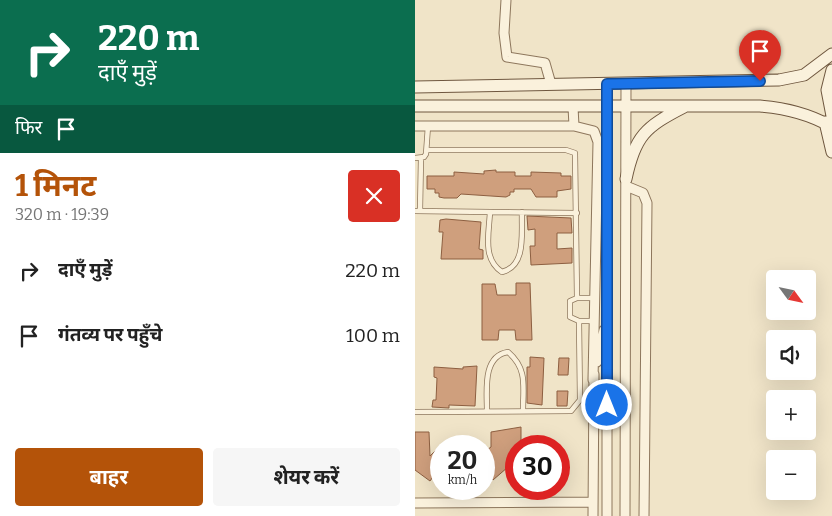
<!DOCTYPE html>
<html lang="hi">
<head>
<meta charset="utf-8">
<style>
  :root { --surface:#fff; --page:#f6f6f6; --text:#222; --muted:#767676; --accent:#b45309 }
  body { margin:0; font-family:Bitter,"Noto Sans Devanagari",serif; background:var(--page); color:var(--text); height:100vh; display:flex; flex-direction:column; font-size:19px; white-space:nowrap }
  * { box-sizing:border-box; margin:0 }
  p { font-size:16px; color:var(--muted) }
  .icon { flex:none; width:28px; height:28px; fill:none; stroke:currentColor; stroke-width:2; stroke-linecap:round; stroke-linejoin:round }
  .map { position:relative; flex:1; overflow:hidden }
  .panel { display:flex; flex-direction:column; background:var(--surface); width:415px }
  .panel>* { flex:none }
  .banner { background:#0b6e4f; color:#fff; overflow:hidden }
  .needle { width:32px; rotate:123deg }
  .controls { position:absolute; left:351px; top:270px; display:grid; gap:10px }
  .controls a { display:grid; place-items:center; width:50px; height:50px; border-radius:5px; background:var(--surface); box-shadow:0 5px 20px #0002; font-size:25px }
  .speed { position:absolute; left:15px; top:435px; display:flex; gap:10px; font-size:25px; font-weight:700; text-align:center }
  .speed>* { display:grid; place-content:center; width:65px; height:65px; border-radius:50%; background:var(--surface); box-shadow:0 5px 20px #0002; line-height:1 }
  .speed small { font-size:12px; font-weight:400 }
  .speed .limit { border:8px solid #d22; background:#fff; color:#111 }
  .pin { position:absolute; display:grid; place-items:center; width:42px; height:42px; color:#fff; margin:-51px -21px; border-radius:50% 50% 50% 0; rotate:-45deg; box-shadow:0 0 5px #0007 }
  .pin .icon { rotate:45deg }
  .me { position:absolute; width:55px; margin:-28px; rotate:0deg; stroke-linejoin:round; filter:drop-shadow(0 0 4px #0008) }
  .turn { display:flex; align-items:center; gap:18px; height:105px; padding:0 15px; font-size:22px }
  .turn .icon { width:65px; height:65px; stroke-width:2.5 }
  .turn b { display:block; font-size:35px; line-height:42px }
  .then { display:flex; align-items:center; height:48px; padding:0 15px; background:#0003; gap:10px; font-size:19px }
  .round { display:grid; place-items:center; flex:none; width:52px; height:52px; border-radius:5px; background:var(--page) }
  .summary { display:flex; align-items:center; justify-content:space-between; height:85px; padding:0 15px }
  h1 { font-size:30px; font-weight:700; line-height:38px; color:var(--accent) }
  .action { display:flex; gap:10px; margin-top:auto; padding:10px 15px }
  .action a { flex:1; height:58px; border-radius:5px; background:var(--accent); color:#fff; font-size:20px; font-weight:700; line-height:58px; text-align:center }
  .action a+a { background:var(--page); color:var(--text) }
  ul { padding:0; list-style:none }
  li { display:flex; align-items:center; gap:15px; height:65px; padding:0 15px }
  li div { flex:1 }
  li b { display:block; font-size:19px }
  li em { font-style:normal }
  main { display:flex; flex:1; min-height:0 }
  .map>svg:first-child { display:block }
</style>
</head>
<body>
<main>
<section class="panel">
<div class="banner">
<div class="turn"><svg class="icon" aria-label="right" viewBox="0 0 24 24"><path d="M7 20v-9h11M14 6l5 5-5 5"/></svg><div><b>220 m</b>दाएँ मुड़ें</div></div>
<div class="then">फिर<svg class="icon" aria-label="arrive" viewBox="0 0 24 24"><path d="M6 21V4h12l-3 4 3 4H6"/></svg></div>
</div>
<div class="summary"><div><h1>1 मिनट</h1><p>320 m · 19:39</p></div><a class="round" style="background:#d93025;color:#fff"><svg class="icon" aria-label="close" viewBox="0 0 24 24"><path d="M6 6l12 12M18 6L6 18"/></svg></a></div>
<ul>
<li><svg class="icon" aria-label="right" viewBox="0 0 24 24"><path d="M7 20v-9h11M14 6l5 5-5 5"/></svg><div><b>दाएँ मुड़ें</b></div><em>220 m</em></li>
<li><svg class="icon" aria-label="arrive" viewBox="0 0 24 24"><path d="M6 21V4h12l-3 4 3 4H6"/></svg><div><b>गंतव्य पर पहुँचे</b></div><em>100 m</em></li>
</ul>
<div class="action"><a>बाहर</a><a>शेयर करें</a></div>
</section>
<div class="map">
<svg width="417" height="516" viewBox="0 0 417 516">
  <rect width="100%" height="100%" fill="#f0e4c8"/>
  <!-- building -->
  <path fill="#cf9f7d" stroke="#8d5f41" d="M81,170V172H100V176H116V172L146,173V176H156V189L142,191V197H121L116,189H99V192H95V195L91,197L46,194L42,198H29L24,197V193H20V189H12V176H39V172L69,174V171Z
    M112,216L156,218L157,233H142V249L157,248V263L116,265L115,246H120V229L113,230Z
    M31,219L66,222L64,249L68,250V259H26L28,232H24L25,220Z
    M101,283H115L117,340H101L100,330H84L83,340H67V284H80L82,295H101Z
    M115,357L129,358L127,405L112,403V367H115Z
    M144,358H154L153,375H143Z
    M62,366L60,406L34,405V408L17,407L18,400H21L22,378L19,377V367L48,369V367Z
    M142,391H153L152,406H142Z
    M106,427V445L101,446V477L93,467L78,480L69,466V452L76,447V432Z
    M0,432H14L15,456L26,445V466L15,481L0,470Z"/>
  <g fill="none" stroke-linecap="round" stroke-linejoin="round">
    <!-- lane casing -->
    <g stroke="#8d765c" stroke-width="6">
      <path id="lane" d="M12,150H151L160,153L162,298H179
        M0,158L9,157L11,154L13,126
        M0,211L162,213
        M5,211L6,158
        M75,212C74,233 67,259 87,272C112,266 106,232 107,212
        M162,298L155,301V317L164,321H178
        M72,411C72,391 67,356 93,352C113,369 108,387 108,411
        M0,412L156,411L165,400L164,321"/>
    </g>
    <!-- street casing -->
    <g stroke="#8d765c" stroke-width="11">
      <path id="street" d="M91,0L89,33L92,57L130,63L136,84
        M192,84V516
        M158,107L159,126
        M0,126H159L179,131L183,142L178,380
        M211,186L228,193L232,203L229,516
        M182,362L189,330
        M0,503L178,502
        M178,516L179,374
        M210,516L211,83"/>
    </g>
    <!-- secondary casing -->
    <g stroke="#6f573f" stroke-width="13">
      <path id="secondary" d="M417,70L412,90L417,116
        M0,87L364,80L389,75L417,54
        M0,106H345C371,108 395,114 417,127
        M410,122L417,152
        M211,179C220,136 230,127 269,107"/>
    </g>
    <!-- lane -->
    <use href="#lane" stroke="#faf1dc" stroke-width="4.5"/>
    <!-- street -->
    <use href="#street" stroke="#faf1dc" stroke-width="9"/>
    <!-- secondary -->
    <use href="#secondary" stroke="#faf1dc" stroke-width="11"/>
  </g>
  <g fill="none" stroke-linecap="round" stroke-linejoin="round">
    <!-- route casing -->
    <g stroke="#114b97" stroke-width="12">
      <path id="route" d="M192,405V84L345,81"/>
    </g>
    <!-- route -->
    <use href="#route" stroke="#1a73e8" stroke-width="9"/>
  </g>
</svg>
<div class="controls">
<a><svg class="needle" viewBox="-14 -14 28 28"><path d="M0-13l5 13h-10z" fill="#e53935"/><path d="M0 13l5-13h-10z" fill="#767676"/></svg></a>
<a><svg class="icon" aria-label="sound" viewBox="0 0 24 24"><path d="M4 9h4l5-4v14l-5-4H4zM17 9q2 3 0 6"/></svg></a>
<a>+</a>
<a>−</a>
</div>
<div class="speed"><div>20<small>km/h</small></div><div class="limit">30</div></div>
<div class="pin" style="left:345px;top:81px;background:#d93025"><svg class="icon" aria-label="arrive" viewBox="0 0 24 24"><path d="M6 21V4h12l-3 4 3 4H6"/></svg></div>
<svg class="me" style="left:192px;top:405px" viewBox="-20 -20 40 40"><circle r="17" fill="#1a73e8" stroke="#fff" stroke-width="3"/><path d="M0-11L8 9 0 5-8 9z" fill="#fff"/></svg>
</div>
</main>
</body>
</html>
